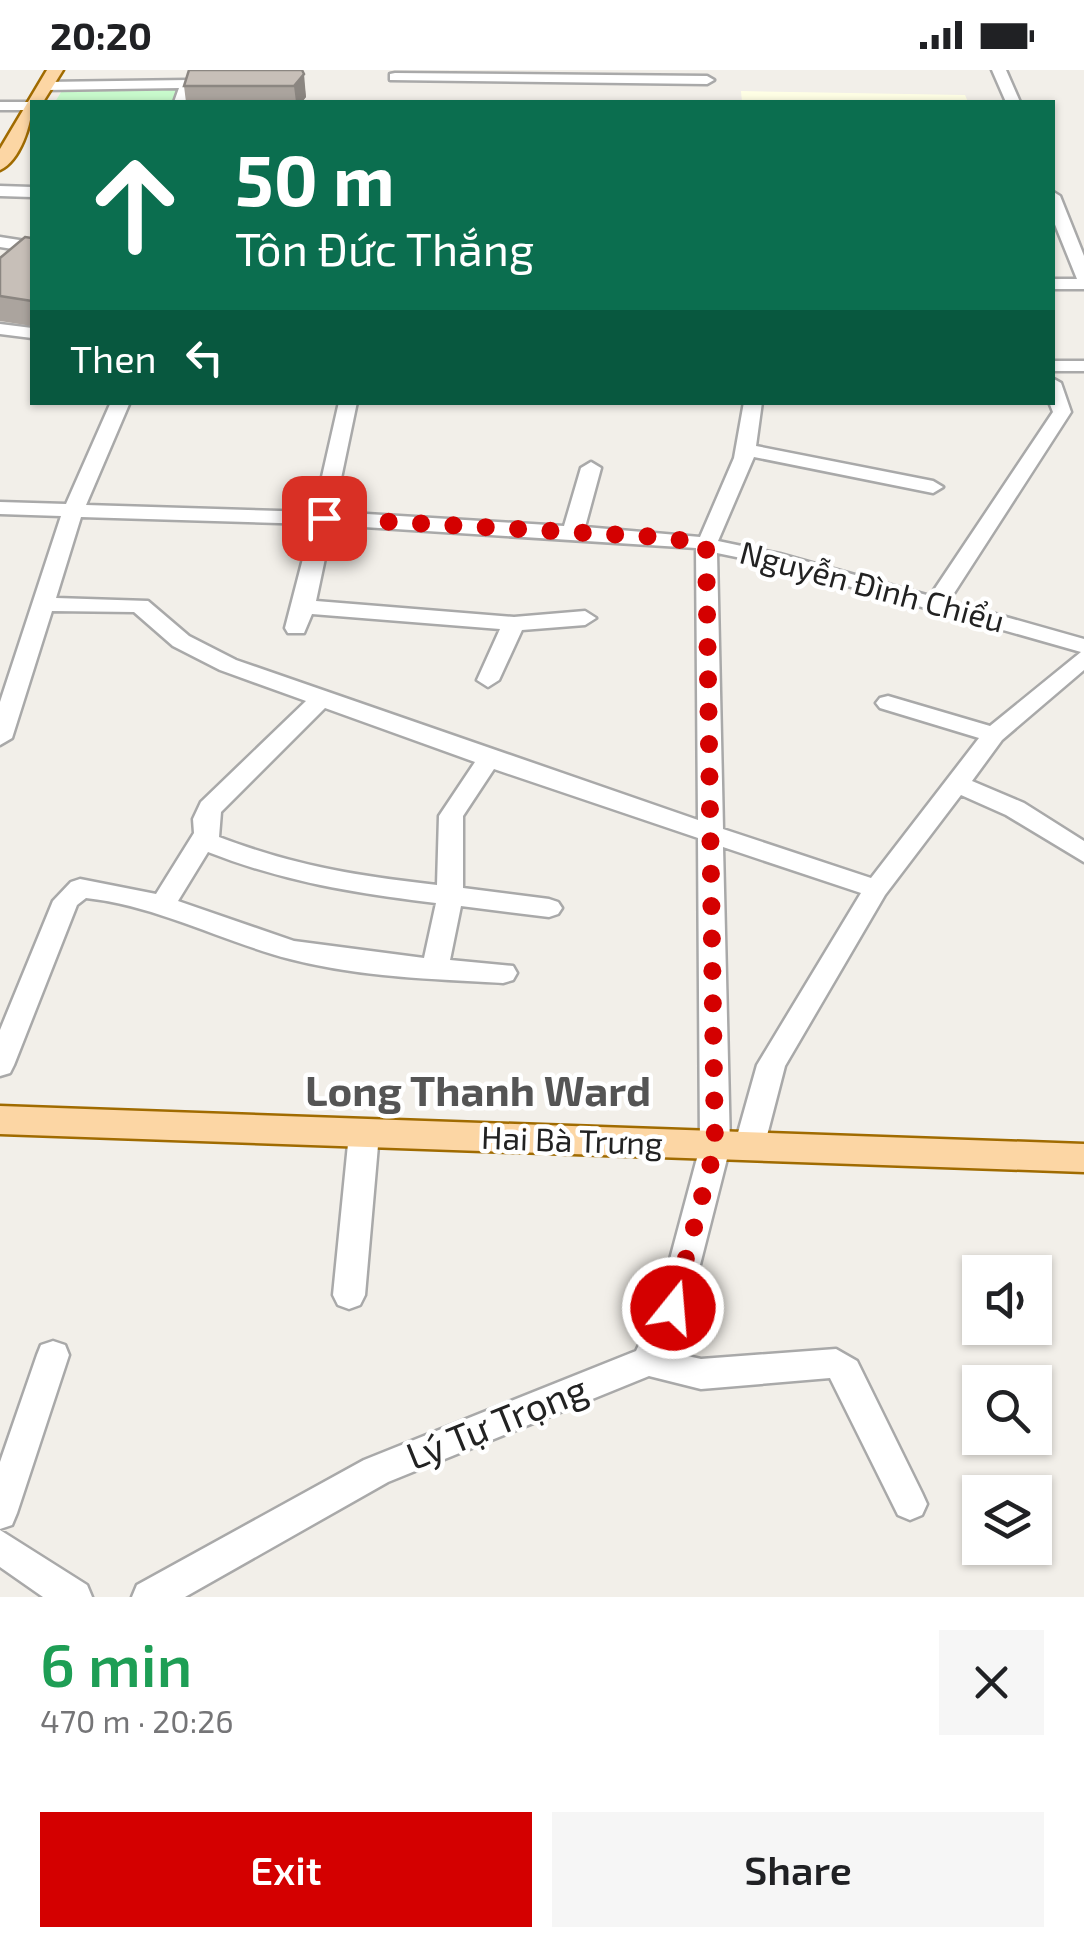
<!DOCTYPE html>
<html lang="en">
<head>
<meta charset="utf-8">
<style>
  :root { --surface:#fff; --page:#f6f6f6; --text:#202124; --muted:#757577; --accent:#d40000 }
  body { margin:0; font-family:"Exo 2",sans-serif; background:var(--page); color:var(--text); height:100vh; display:flex; flex-direction:column; font-size:38px; white-space:nowrap }
  * { box-sizing:border-box; margin:0 }
  p { font-size:32px; color:var(--muted) }
  .icon { flex:none; width:55px; height:55px; fill:none; stroke:currentColor; stroke-width:2; stroke-linecap:round; stroke-linejoin:round }
  .map { position:relative; height:1527px; overflow:hidden }
  .panel { display:flex; flex-direction:column; background:var(--surface); flex:1 }
  .panel>* { flex:none }
  .guide { position:absolute; left:30px; top:30px; width:1025px; height:305px; border-radius:0px; box-shadow:0 2px 8px #0004; background:#0b6e4f; color:#fff; overflow:hidden }
  .buttons { position:absolute; left:962px; top:1185px; display:grid; gap:20px }
  .buttons a { display:grid; place-items:center; width:90px; height:90px; border-radius:0px; background:var(--surface); box-shadow:0 2px 8px #0004; font-size:50px }
  .pin { position:absolute; display:grid; place-items:center; width:85px; height:85px; color:#fff; margin:-42px; border-radius:20px; box-shadow:0 5px 15px #0006 }
  .me { position:absolute; width:110px; margin:-55px; rotate:17deg; stroke-linejoin:round; filter:drop-shadow(0 0 8px #0008) }
  .turn { display:flex; align-items:center; gap:35px; height:210px; padding:0 40px; font-size:45px }
  .turn .icon { width:130px; height:130px; stroke-width:2.5 }
  .turn b { display:block; font-size:70px; line-height:85px }
  .then { display:flex; align-items:center; height:95px; padding:0 40px; background:#0003; gap:20px; font-size:38px }
  .round { display:grid; place-items:center; flex:none; width:105px; height:105px; border-radius:0px; background:var(--page) }
  .summary { display:flex; align-items:center; justify-content:space-between; height:170px; padding:0 40px }
  h1 { font-size:60px; font-weight:600; line-height:75px; color:#1e9e55 }
  .action { display:flex; gap:20px; margin-top:auto; padding:20px 40px }
  .action a { flex:1; height:115px; border-radius:0px; background:var(--accent); color:#fff; font-size:40px; font-weight:600; line-height:115px; text-align:center }
  .action a+a { background:var(--page); color:var(--text) }
  .status { display:flex; justify-content:space-between; align-items:center; height:70px; padding:0 50px; background:var(--surface); direction:ltr }
  .status svg { height:28px; fill:currentColor }
  .map>svg:first-child { display:block }
</style>
</head>
<body>
<div class="status"><b>20:20</b><svg viewBox="0 0 49 12"><path d="M0 12V9h3v3zM5 12V6h3v6zM10 12V3h3v9zM15 12V0h3v12zM26 1h20v11H26zM47 4h2v5h-2z"/></svg></div>
<div class="map">
<svg width="1084" height="1527" viewBox="0 0 1084 1527">
  <rect width="100%" height="100%" fill="#f2efe9"/>
  <!-- education -->
  <path fill="#ffffe5" d="M741,21L965,25L968,32H742Z"/>
  <!-- park -->
  <path fill="#c8facc" d="M66,14L181,16L173,32H55Z"/>
  <g fill="none" stroke-linecap="round" stroke-linejoin="round">
    <!-- minor casing -->
    <g stroke="#a9a9a9" stroke-width="5">
      <path id="minor" d="M992,0H1006L1020,32H1006Z
        M395,3L707,6L714,10L707,14L390,10V4Z
        M188,10L195,14L188,32H174L179,18L46,20L39,16L46,12Z
        M0,32H35L32,40H0Z
        M0,116L32,117V127L0,126Z
        M1052,121L1060,126L1084,186V219H1052V209H1077L1052,147Z
        M0,167L32,172V182L0,177Z
        M0,254L32,258V268L0,264Z
        M1052,291H1084V301H1052Z
        M1052,308L1061,313L1071,342L949,531L1084,569V600L1002,670L972,711L1024,733L1084,771V792L1006,745L961,725L885,825L785,996L764,1077L759,1085L749,1089L739,1085L734,1077L757,995L861,823L723,777L730,1077L689,1238L669,1282L701,1289L836,1279L857,1291L922,1423L927,1434L922,1445L910,1450L898,1445L830,1308L701,1319L649,1306L388,1412L185,1527H132L137,1515L364,1390L636,1281L657,1238L700,1077L698,768L494,699L463,746V818L549,829L558,832L562,838L558,844L549,847L461,836L450,890L513,896L517,903L513,910L503,913C433,909 359,907 290,889C221,871 158,836 86,828L77,835L14,995L10,1003L0,1006V960L53,831L71,812L80,809L156,824L194,763L193,749L201,732L306,631L220,600L173,576L134,542L52,541L12,668L0,675V632L61,446L0,444V432L66,434L111,332H130L86,435L314,442L339,332H357L334,442L564,456L581,398L591,392L601,398L585,457L700,467L734,388L744,332H762L756,376L933,411L943,417L933,423L754,387L718,471L780,484L930,526L1053,342L1049,332H1052ZM81,447L312,454L285,558L288,563H304L312,544L500,559L477,610L488,617L499,610L522,560L585,555L596,548L585,541L514,547L316,531L332,455L696,478L698,750L236,590L189,566L148,531L56,528ZM717,483L770,494L1081,582L990,656L888,626L880,628L876,633L880,638L979,668L871,808L723,759ZM325,638L475,692L439,746L437,815C357,806 295,796 219,767L221,742ZM208,782C285,812 354,823 436,833L424,888L294,871L178,831Z
        M364,1052L374,1056L379,1064L365,1225L360,1235L349,1239L338,1235L333,1225L349,1064L354,1056Z
        M53,1271L65,1275L69,1285L17,1443L12,1455L0,1459V1392L37,1285L41,1275Z
        M0,1460L87,1515L92,1527H43L0,1497Z"/>
    </g>
    <!-- major casing -->
    <g stroke="#a06b00" stroke-width="5">
      <path id="major" d="M47,0H63L43,32H32C32,54 20,91 0,100V79Z
        M0,1036L1084,1074V1102L0,1064Z"/>
    </g>
    <!-- minor -->
    <use href="#minor" fill="#fff" fill-rule="evenodd"/>
    <!-- major -->
    <use href="#major" fill="#fcd6a4" fill-rule="evenodd"/>
  </g>
  <!-- wall -->
  <path fill="#aba49e" d="M302,0L306,27L302,32H186L184,16Z
    M32,168V256L0,251V188Z"/>
  <!-- shaded-wall -->
  <path fill="#8b8681" d="M304,4L306,27L302,32H296L294,16Z"/>
  <!-- building -->
  <path fill="#c7bfb8" stroke="#8b8681" stroke-width="2.5" d="M189,0H302L304,4L294,16H184Z
    M25,167L32,168V231L0,226V188Z"/>
  <g fill="none" stroke-linecap="round" stroke-linejoin="round">
    <!-- route -->
    <path stroke="#d40000" stroke-width="18" stroke-dasharray="0 32.4" d="M324,448L660,467L706,474L715,1077L673,1238"/>
  </g>
  <g text-anchor="middle" stroke-width="9" stroke-linejoin="round" paint-order="stroke">
    <!-- street labels -->
    <g font-size="32" fill="#222" stroke="#fff">
      <text transform="translate(872 517) rotate(15)" y="11">Nguyễn Đình Chiểu</text>
      <text transform="translate(572 1071) rotate(2)" y="11">Hai Bà Trưng</text>
    </g>
    <!-- near-street labels -->
    <g font-size="38" fill="#222" stroke="#fff">
      <text transform="translate(497 1353) rotate(-22)" y="13">Lý Tự Trọng</text>
    </g>
    <!-- district labels -->
    <g font-size="42" font-weight="bold" fill="#555" stroke="#fff">
      <text x="478" y="1036">Long Thanh Ward</text>
    </g>
  </g>
</svg>
<div class="buttons">
<a><svg class="icon" aria-label="sound" viewBox="0 0 24 24"><path d="M4 9h4l5-4v14l-5-4H4zM17 9q2 3 0 6"/></svg></a>
<a><svg class="icon" aria-label="search" viewBox="0 0 24 24"><circle cx="10" cy="10" r="6"/><path d="M15 15l6 6"/></svg></a>
<a><svg class="icon" aria-label="layers" viewBox="0 0 24 24"><path d="M12 4l9 5-9 5-9-5zM3 14l9 5 9-5"/></svg></a>
</div>
<div class="pin" style="left:324px;top:448px;background:#d93025"><svg class="icon" aria-label="arrive" viewBox="0 0 24 24"><path d="M6 21V4h12l-3 4 3 4H6"/></svg></div>
<svg class="me" style="left:673px;top:1238px" viewBox="-20 -20 40 40"><circle r="17" fill="#d40000" stroke="#fff" stroke-width="3"/><path d="M0-11L8 9 0 5-8 9z" fill="#fff"/></svg>
<div class="guide">
<div class="turn"><svg class="icon" aria-label="ahead" viewBox="0 0 24 24"><path d="M12 20V5M6 11l6-6 6 6"/></svg><div><b>50 m</b>Tôn Đức Thắng</div></div>
<div class="then">Then<svg class="icon" aria-label="left" viewBox="0 0 24 24"><path d="M17 20v-9H6M10 6l-5 5 5 5"/></svg></div>
</div>
</div>
<section class="panel">
<div class="summary"><div><h1>6 min</h1><p>470 m · 20:26</p></div><a class="round"><svg class="icon" aria-label="close" viewBox="0 0 24 24"><path d="M6 6l12 12M18 6L6 18"/></svg></a></div>
<div class="action"><a>Exit</a><a>Share</a></div>
</section>
</body>
</html>
